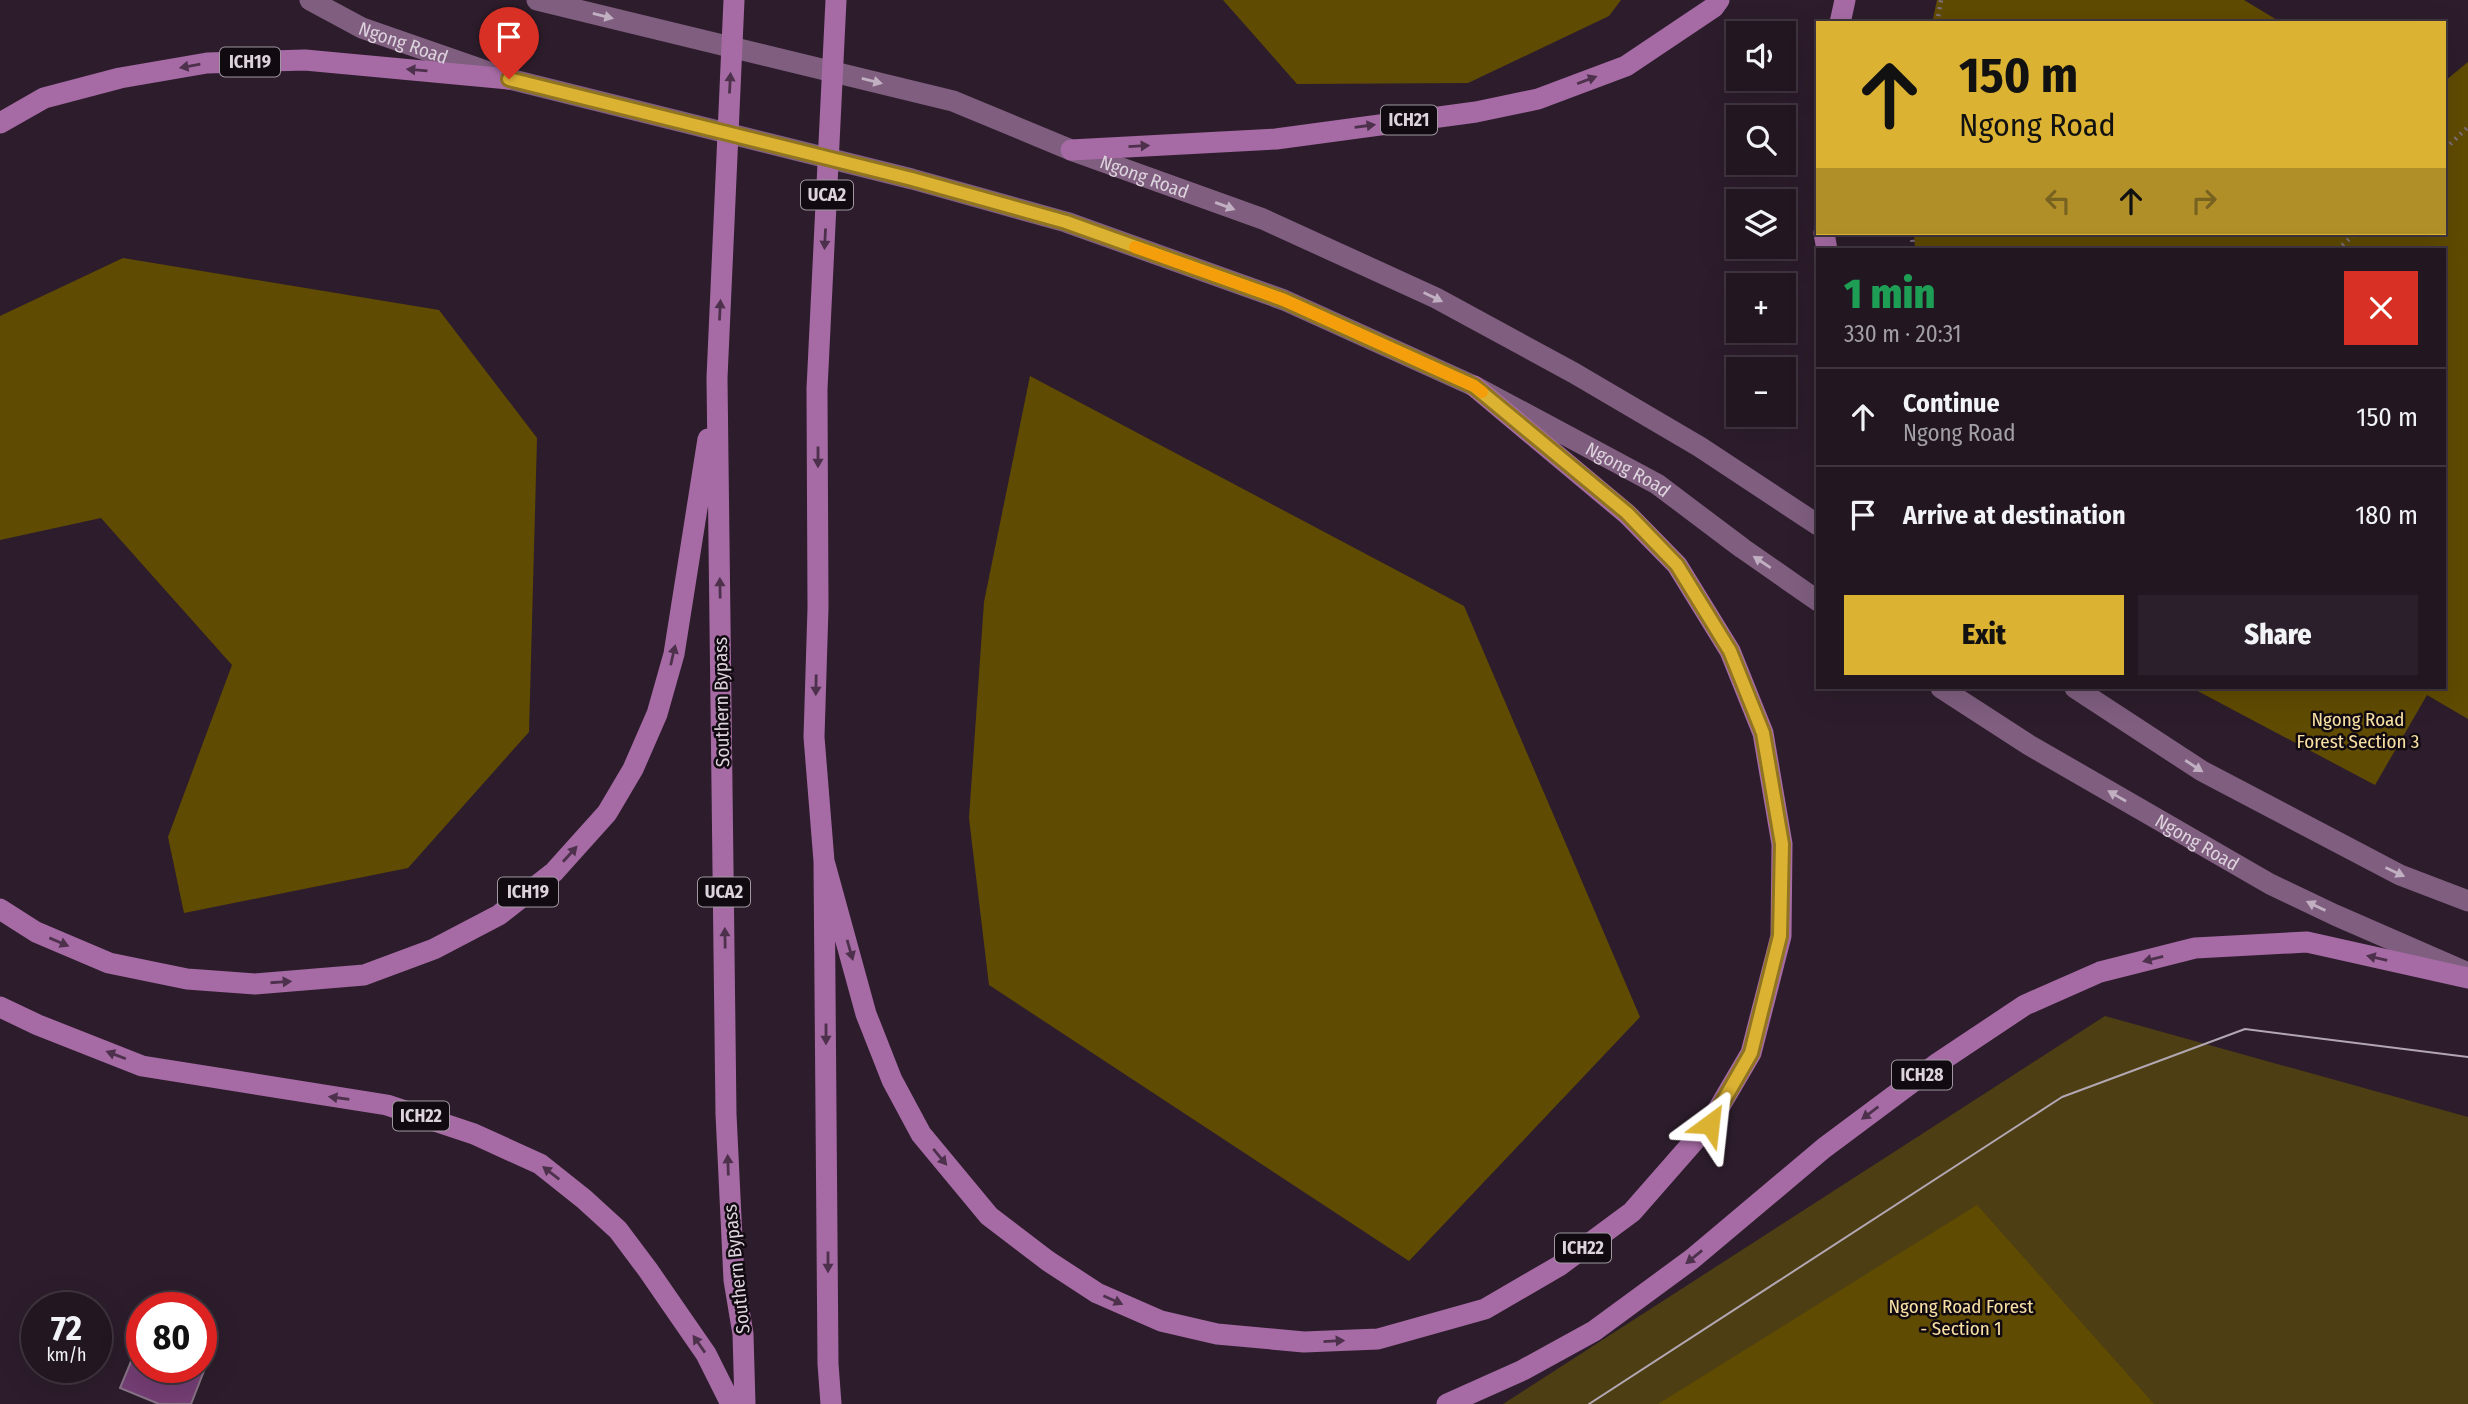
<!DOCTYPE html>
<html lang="en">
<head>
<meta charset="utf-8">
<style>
  :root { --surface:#221621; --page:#2a1f2a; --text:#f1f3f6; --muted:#a29fa5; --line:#3f353f; --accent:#dcb233 }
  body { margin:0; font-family:"Fira Sans Condensed",sans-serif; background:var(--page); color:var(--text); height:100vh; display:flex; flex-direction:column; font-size:26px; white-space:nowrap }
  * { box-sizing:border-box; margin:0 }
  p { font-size:23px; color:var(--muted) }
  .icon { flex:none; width:38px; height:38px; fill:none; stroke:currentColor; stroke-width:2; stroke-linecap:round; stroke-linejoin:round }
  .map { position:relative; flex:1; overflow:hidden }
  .sheet { position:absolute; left:1816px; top:248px; width:630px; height:441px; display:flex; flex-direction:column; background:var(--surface); border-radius:0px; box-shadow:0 7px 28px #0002,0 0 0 2px var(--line) }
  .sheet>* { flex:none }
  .guide { position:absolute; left:1816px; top:21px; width:630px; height:214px; border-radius:0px; box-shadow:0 7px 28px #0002,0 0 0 2px var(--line); background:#dcb233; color:#111; overflow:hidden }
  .fabs { position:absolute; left:1726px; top:21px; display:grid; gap:14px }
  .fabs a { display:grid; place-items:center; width:70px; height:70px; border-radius:0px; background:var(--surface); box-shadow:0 7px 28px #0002,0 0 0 2px var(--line); font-size:35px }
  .speed { position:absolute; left:21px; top:1292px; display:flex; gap:14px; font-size:35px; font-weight:700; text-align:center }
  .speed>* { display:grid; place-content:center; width:91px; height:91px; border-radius:50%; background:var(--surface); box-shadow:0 7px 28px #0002,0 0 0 2px var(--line); line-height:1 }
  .speed small { font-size:18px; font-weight:400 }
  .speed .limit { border:10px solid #d22; background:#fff; color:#111 }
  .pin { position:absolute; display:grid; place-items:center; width:60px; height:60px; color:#fff; margin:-72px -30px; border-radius:50% 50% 50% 0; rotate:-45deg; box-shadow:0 0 7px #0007 }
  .pin .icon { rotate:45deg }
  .me { position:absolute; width:77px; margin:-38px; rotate:30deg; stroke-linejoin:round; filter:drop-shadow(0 0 5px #0008) }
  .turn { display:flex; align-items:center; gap:24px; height:147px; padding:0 28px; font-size:32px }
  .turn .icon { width:91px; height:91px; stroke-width:2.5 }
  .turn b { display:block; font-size:49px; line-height:60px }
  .lanes { display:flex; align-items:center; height:66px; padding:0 28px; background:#0003; justify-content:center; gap:35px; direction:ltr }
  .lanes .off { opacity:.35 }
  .round { display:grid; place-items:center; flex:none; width:74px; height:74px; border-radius:0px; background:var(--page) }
  .head { display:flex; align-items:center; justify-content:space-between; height:119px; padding:0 28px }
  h1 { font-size:42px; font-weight:800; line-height:52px; color:#1e9e55 }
  .primary-button { display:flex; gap:14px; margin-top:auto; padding:14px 28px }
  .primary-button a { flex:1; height:80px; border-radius:0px; background:var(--accent); color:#111; font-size:28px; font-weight:800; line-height:80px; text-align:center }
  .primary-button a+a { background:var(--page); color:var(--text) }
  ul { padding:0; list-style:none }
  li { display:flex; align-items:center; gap:21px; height:98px; padding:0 28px; border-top:2px solid var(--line) }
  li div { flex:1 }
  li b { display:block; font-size:26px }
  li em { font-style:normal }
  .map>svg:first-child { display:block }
</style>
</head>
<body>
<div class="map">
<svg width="2468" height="1404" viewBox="0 0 2468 1404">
  <rect width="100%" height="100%" fill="#2d1d2c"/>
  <!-- green -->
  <path fill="#4d3e13" d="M2105,1016L2468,1117V1404H1503Z"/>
  <!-- forest -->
  <path fill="#604b02" d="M1223,0H1621L1609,16L1468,83L1297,84Z
    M1937,0H2244L2282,23H1932Z
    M2468,62V719L2427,695L2375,785L2192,688H2445V250H1915L1914,233H2445V81Z
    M123,258L439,310L537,438L529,732L408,868L184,913L168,837L232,665L101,518L0,540V316Z
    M1030,376L1464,606L1640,1017L1409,1261L989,985L969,818L984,602Z
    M1977,1205L2154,1404H1658Z"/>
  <!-- building -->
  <path fill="#743e74" stroke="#867385" stroke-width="2" d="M142,1335V1367H201V1343L213,1348L191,1404H159L120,1388Z"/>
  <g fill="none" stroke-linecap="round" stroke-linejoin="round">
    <!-- path -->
    <path stroke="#7c6e7b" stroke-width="4.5" stroke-dasharray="2 5" stroke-linecap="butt" d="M1937,23L1941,0
      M2445,149L2468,127
      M1912,233L1913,250
      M2337,250L2356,233"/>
    <!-- secondary -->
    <g stroke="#7f5e7f" stroke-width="21">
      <path id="s1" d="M310,0L362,28L509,79L912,179L1066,222L1284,300L1474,386L1657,484L1742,548L1818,601"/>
      <path id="s2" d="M537,0L953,101L1071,150L1263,219L1436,298L1574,373L1700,447L1818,525"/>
      <path id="s3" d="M1941,688L2029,745L2270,884L2335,915L2466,972"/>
      <path d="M2075,688L2202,771L2400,875L2468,901"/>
    </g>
    <!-- trunk -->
    <path stroke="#a66ba5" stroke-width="21" d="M734,0L717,378L726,1114L734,1280L743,1334L745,1404
      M1840,23L1845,0
      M0,123L44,98L120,78L207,63L305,60L509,79
      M1071,150L1276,139L1476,112L1538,99L1626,66L1714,7L1719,0
      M1824,233L1827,250
      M824,861L866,1014L892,1080L921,1134L989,1216L1048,1261L1097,1293L1161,1321L1217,1334L1304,1342L1378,1339L1485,1309L1559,1266L1632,1212L1710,1123L1751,1053L1781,936L1782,844L1763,733L1730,651L1677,565L1627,514L1474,386
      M0,909L36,932L109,963L187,979L255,984L364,975L434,949L499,915L554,872L607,813L633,769L657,714L674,654L708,439
      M0,1007L38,1025L142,1066L387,1105L474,1134L540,1164L584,1199L618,1230L648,1270L706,1354L731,1404
      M831,1404L828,1364L824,861L814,737L818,608L817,389L836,0
      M1447,1404L1523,1370L1594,1331L1692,1259L1824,1148L1938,1063L2025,1005L2100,972L2195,948L2307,942L2468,978"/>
    <!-- tram -->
    <path stroke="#b2a7b2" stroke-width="2" d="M1589,1404L2062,1097L2245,1029L2468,1057"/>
  </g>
  <!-- one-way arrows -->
  <defs><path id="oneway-solid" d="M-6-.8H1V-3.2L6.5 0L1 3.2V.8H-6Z" transform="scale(1.75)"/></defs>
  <g fill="#c1b0c1">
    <use href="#oneway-solid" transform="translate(603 16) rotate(14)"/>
    <use href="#oneway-solid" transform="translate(872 81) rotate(14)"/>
    <use href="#oneway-solid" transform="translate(1225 206) rotate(20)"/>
    <use href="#oneway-solid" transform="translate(1433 297) rotate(26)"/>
    <use href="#oneway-solid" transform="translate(1762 562) rotate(-146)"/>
    <use href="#oneway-solid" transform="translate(2194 766) rotate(33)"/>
    <use href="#oneway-solid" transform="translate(2117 796) rotate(-150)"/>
    <use href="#oneway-solid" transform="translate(2395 872) rotate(25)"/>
    <use href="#oneway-solid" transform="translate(2316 906) rotate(-154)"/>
  </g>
  <g fill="#4d314c">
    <use href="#oneway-solid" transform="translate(190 66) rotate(170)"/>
    <use href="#oneway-solid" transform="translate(417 70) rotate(-175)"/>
    <use href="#oneway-solid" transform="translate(1587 80) rotate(-21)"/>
    <use href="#oneway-solid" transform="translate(730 83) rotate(-87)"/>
    <use href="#oneway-solid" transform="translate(1365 126) rotate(-8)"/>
    <use href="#oneway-solid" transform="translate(1139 146) rotate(-3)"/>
    <use href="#oneway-solid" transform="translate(825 239) rotate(93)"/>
    <use href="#oneway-solid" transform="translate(720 310) rotate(-87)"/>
    <use href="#oneway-solid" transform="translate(818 457) rotate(90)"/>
    <use href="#oneway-solid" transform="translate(720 588) rotate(-91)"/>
    <use href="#oneway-solid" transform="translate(673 655) rotate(-77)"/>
    <use href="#oneway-solid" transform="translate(816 685) rotate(91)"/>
    <use href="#oneway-solid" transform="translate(570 854) rotate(-48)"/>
    <use href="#oneway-solid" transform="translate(725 938) rotate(-91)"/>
    <use href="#oneway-solid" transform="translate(59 942) rotate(23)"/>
    <use href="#oneway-solid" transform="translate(850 950) rotate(74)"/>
    <use href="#oneway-solid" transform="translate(2377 958) rotate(-167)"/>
    <use href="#oneway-solid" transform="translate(2153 959) rotate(166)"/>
    <use href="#oneway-solid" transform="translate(281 982) rotate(-4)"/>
    <use href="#oneway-solid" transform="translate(826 1034) rotate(90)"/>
    <use href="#oneway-solid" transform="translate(116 1055) rotate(-159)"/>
    <use href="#oneway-solid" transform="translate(339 1098) rotate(-172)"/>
    <use href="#oneway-solid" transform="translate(1870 1113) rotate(143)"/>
    <use href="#oneway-solid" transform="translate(940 1157) rotate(50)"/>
    <use href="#oneway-solid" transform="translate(728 1165) rotate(-92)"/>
    <use href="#oneway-solid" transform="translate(551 1173) rotate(-142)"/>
    <use href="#oneway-solid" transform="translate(1694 1257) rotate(141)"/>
    <use href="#oneway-solid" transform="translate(828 1262) rotate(90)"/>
    <use href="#oneway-solid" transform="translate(1113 1300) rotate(24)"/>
    <use href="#oneway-solid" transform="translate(1334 1341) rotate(-3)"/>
    <use href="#oneway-solid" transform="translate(699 1344) rotate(-125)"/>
  </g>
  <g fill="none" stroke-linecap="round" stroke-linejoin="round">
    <!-- route casing -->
    <g stroke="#8f7421" stroke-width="18">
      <path id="route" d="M509,79L912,179L1066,222L1284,300L1474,386L1627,513L1677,565L1730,651L1763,733L1782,844L1780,936L1751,1053L1710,1124"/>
    </g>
    <!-- route -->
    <use href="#route" stroke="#dcb233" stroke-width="12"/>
    <!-- slow -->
    <path stroke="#f59e0b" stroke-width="12" d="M1135,247L1284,300L1474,386L1482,392"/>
  </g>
  <g text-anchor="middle" stroke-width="5" stroke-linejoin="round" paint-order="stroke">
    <!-- shield labels -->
    <g fill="#110a11" stroke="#a097a0" stroke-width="2">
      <rect x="220" y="47.5" width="60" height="29" rx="5"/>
      <rect x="1381" y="105.5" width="56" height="29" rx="5"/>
      <rect x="801" y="180.5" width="52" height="29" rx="5"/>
      <rect x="498" y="877.5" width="60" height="29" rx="5"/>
      <rect x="698" y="877.5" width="52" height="29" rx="5"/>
      <rect x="1892" y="1060.5" width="60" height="29" rx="5"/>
      <rect x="393" y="1101.5" width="56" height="29" rx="5"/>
      <rect x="1555" y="1233.5" width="56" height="29" rx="5"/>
    </g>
    <g font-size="18" font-weight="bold" fill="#ddd3dd">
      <text x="250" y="68">ICH19</text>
      <text x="1409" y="126">ICH21</text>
      <text x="827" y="201">UCA2</text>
      <text x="528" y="898">ICH19</text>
      <text x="724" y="898">UCA2</text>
      <text x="1922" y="1081">ICH28</text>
      <text x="421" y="1122">ICH22</text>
      <text x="1583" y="1254">ICH22</text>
    </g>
    <!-- street labels -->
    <g font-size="19" fill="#ddd3dd" stroke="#110a11">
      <text dy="7" stroke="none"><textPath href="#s1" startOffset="103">Ngong Road</textPath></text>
      <text dy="7" stroke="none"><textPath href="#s2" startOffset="634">Ngong Road</textPath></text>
      <text dy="7" stroke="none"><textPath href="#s1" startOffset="1405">Ngong Road</textPath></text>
      <text transform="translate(721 702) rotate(-91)" y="7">Southern Bypass</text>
      <text dy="7" stroke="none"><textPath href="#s3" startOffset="299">Ngong Road</textPath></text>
      <text transform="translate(736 1269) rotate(-96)" y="7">Southern Bypass</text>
    </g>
    <!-- park labels -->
    <g font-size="19" fill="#f9e1a4" stroke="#110a11">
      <text x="2358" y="726">Ngong Road<tspan x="2358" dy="22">Forest Section 3</tspan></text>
      <text x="1961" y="1313">Ngong Road Forest<tspan x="1961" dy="22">- Section 1</tspan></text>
    </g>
  </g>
</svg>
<div class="fabs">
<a><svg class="icon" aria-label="sound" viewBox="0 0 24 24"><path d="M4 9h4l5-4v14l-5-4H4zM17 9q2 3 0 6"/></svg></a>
<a><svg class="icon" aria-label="search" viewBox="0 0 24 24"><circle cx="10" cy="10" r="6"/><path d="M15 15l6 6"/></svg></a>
<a><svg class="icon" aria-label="layers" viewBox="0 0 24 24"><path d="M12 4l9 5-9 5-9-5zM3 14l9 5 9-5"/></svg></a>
<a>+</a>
<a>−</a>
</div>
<div class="speed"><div>72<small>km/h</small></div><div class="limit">80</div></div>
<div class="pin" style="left:509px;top:79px;background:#d93025"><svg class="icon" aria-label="arrive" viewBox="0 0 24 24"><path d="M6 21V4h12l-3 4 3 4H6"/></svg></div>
<svg class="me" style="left:1710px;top:1124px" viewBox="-20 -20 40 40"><path d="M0-17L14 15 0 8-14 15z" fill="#dcb233" stroke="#fff" stroke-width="4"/></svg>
<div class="guide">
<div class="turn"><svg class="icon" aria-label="ahead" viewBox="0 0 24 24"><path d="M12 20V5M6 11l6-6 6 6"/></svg><div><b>150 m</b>Ngong Road</div></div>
<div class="lanes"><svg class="icon off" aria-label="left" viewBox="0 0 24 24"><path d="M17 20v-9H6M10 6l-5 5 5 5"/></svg><svg class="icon" aria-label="ahead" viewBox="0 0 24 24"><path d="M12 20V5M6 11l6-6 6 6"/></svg><svg class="icon off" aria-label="right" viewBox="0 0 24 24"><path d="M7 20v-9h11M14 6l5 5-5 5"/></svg></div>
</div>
<section class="sheet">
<div class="head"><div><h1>1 min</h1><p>330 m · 20:31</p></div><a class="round" style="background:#d93025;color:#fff"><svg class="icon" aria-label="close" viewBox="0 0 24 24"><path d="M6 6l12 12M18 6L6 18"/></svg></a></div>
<ul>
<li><svg class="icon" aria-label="ahead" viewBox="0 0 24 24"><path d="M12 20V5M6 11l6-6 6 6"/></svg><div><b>Continue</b><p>Ngong Road</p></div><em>150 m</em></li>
<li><svg class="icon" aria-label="arrive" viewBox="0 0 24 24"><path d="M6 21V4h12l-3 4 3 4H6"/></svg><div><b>Arrive at destination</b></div><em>180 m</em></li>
</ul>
<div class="primary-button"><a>Exit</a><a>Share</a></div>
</section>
</div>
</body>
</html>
